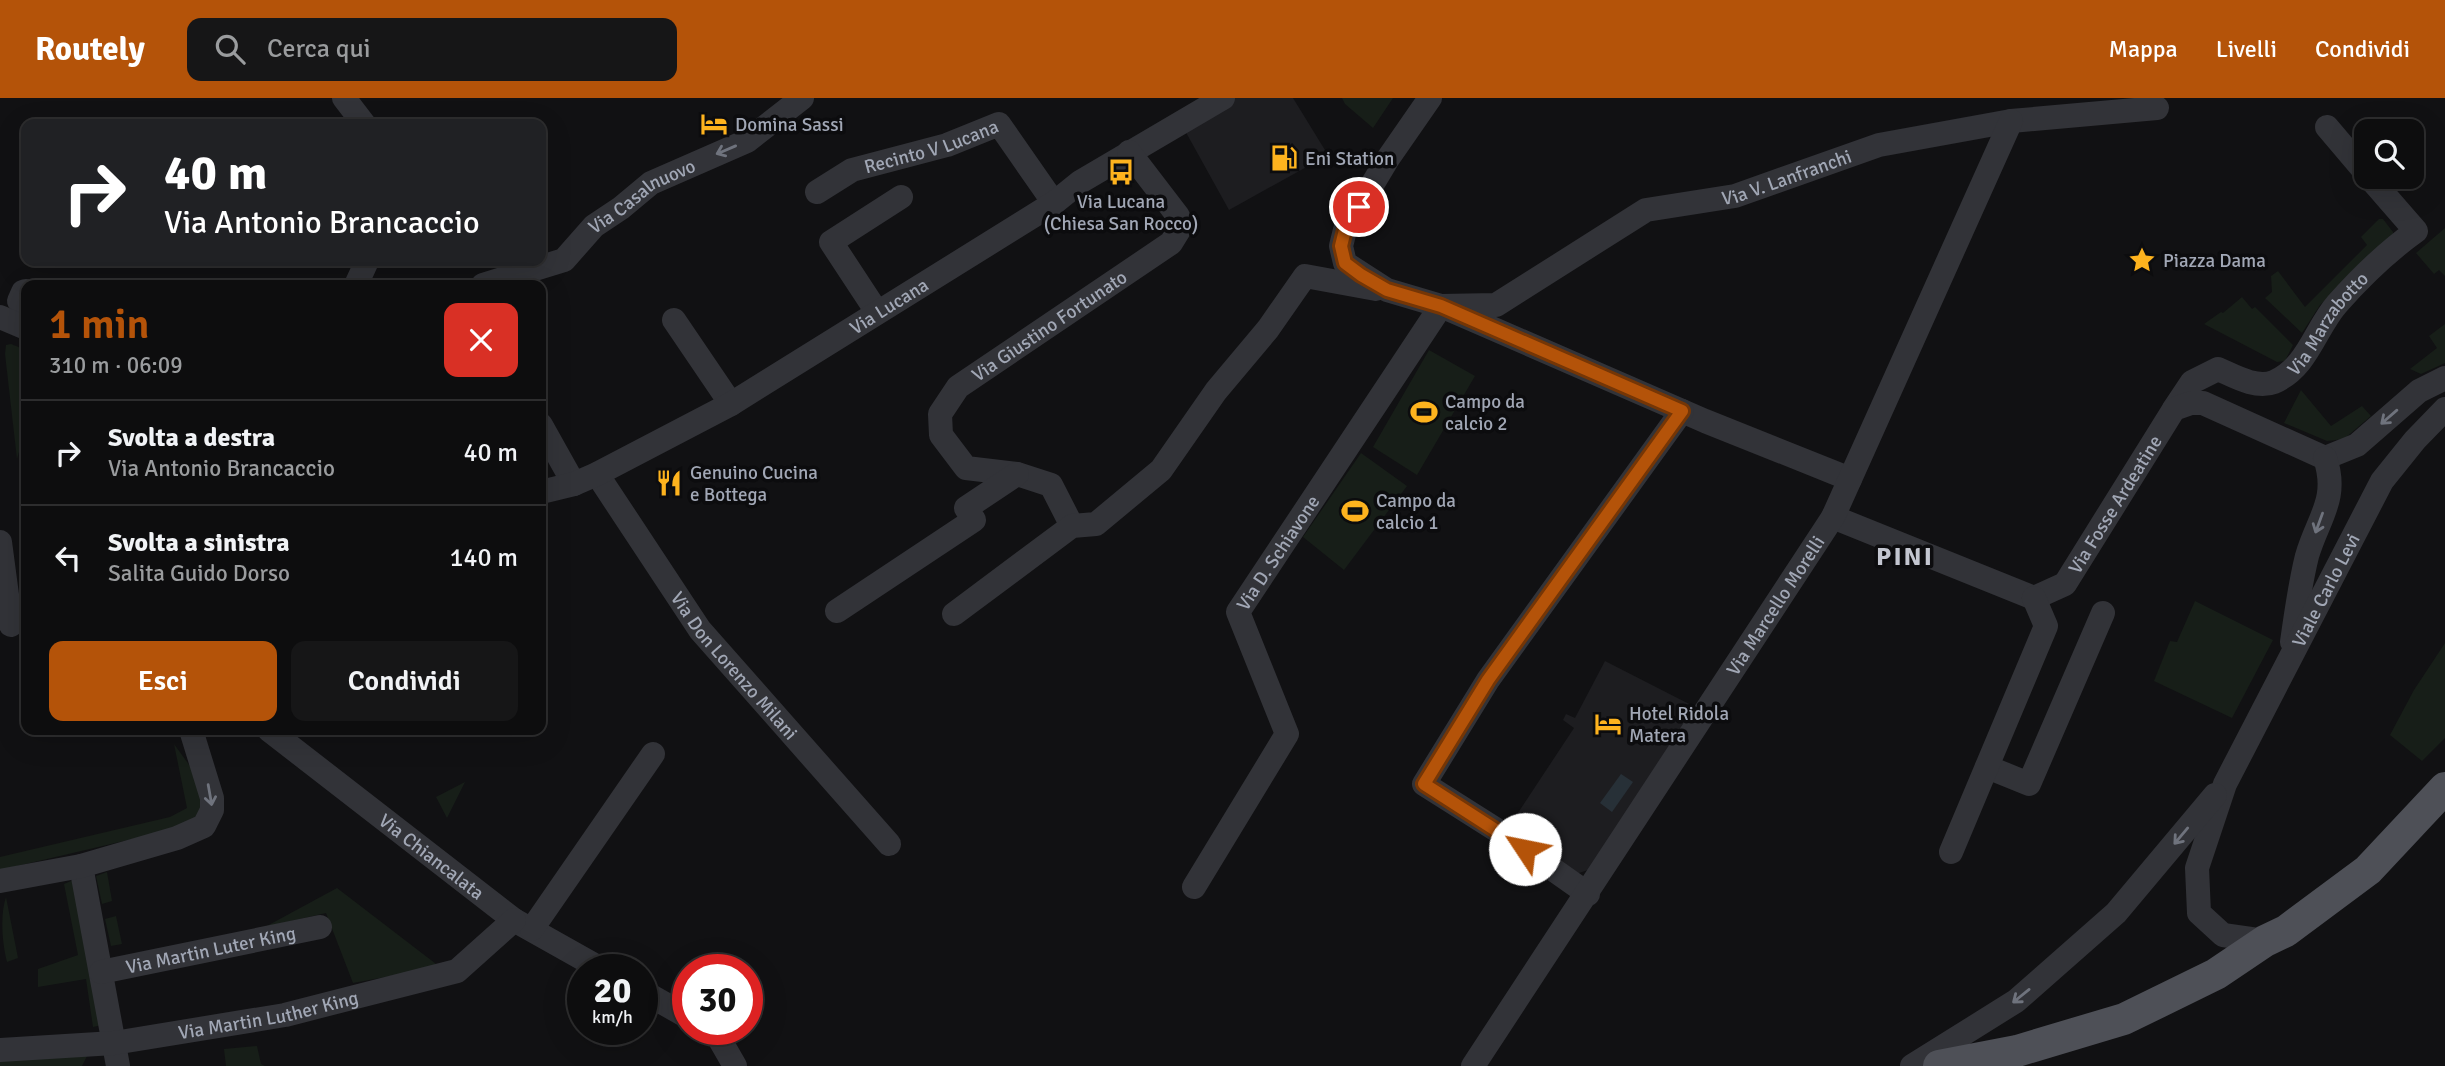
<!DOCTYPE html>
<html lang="it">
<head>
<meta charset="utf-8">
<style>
  :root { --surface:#0d0d0e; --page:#161617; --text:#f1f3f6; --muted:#9a9c9e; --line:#2d2d2e; --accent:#b45309 }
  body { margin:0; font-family:Signika,sans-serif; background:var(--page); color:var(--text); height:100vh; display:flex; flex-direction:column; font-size:26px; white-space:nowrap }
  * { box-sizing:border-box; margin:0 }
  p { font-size:23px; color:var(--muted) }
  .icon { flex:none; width:38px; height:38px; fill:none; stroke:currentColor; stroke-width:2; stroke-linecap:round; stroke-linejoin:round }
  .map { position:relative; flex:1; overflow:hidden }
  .sheet { position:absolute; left:21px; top:182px; width:525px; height:455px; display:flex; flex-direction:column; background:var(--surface); border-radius:14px; box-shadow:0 7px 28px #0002,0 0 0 2px var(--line) }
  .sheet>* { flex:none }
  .guide { position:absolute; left:21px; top:21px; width:525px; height:147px; border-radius:14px; box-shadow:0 7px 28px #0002,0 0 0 2px var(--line); background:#202124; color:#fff; overflow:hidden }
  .tools { position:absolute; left:2354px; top:21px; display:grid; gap:14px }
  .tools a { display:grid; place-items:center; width:70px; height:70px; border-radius:14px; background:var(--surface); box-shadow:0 7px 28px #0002,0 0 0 2px var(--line); font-size:35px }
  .speed { position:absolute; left:567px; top:856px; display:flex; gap:14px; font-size:35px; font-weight:700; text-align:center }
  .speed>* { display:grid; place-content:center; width:91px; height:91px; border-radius:50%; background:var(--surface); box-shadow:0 7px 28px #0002,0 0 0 2px var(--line); line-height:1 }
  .speed small { font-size:18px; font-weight:400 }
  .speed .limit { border:10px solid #d22; background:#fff; color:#111 }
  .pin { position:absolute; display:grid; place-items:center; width:60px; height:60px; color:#fff; margin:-30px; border:4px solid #fff; border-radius:50%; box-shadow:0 2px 7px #0007 }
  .me { position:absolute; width:77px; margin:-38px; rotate:304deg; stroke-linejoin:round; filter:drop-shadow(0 0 5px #0008) }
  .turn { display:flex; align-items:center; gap:24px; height:147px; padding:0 28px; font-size:32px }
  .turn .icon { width:91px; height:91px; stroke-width:2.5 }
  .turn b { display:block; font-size:49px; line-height:60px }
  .round { display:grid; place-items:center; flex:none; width:74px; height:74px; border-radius:14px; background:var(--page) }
  .headline { display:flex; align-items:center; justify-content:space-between; height:119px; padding:0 28px }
  h1 { font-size:42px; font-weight:600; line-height:52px; color:var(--accent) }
  .action { display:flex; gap:14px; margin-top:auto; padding:14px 28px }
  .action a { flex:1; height:80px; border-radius:14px; background:var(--accent); color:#fff; font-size:28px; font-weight:600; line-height:80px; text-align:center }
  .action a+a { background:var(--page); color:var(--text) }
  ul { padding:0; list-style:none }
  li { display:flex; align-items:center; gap:21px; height:105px; padding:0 28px; border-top:2px solid var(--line) }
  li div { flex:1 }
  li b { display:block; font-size:26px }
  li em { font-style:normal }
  header { display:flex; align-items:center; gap:42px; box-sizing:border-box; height:98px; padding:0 35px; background:var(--accent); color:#fff }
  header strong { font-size:33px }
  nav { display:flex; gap:38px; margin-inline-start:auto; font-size:24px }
  .search { width:490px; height:63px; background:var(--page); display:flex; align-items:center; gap:18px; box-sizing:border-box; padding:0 24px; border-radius:14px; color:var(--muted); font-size:26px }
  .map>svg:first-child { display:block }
</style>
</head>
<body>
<header>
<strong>Routely</strong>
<div class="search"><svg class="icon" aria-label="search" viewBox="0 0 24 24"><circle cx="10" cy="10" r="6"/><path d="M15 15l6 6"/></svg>Cerca qui</div>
<nav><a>Mappa</a><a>Livelli</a><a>Condividi</a></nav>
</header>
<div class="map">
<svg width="2445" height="968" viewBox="0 0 2445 968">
  <rect width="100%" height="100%" fill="#111113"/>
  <!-- built -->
  <path fill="#1d1d20" d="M1235,0H1293L1328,57L1229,112L1183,29Z
    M1605,563L1695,609L1591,771L1570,778L1506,733L1574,630L1563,622L1566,616L1575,620Z"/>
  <!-- green -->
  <path fill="#171e18" d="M1342,0H1393L1373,30L1345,6Z
    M2379,121H2383L2393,134V138L2320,207L2302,235L2265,200L2272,194L2271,178L2278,173L2305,209L2367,147L2361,139Z
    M2445,130V178L2439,172L2434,176L2416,155Z
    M2242,199L2252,211L2255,209L2293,247L2285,263L2277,264L2204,226L2221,214L2223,215Z
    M2445,226V265L2421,276L2410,271L2437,250L2429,238Z
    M11,246L26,252V330L17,361L5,256L6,247Z
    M1429,252L1475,278L1417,377L1373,349Z
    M2301,292L2331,328L2362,308L2371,318L2344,341L2327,343L2284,325Z
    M1361,355L1407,388L1344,472L1303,439Z
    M2195,503L2273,542L2232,620L2154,583L2170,543L2177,544Z
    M2445,545V640L2422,663L2390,637L2414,592Z
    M174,646L203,686L200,715L188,728L0,772V759L170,719L187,710Z
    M465,684L447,720L436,699Z
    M107,774L112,803L102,806L96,778Z
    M83,778L110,925L93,929L86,881L38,889V871L78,857L64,786Z
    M337,790L440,869L353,885L326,815L265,829Z
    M6,799L18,860L7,864C2,845 0,816 6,799Z
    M116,818L122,846L111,848L105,821Z
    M93,946L82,968H0V952Z
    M257,948L261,966L265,968H226L224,951Z"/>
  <!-- water -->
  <path fill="#273037" d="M1621,676L1633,684L1612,714L1600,705Z"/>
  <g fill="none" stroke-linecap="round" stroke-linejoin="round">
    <!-- minor -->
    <g stroke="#323338" stroke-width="24">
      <path d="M344,0L364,26"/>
      <path d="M1430,0L1387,62L1345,132L1341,148L1345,165L1387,192L1441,208L1705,323L1850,381"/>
      <path d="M2327,29L2366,75"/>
      <path id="s1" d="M817,94L852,72L947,47L999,26L1054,105"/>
      <path d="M356,187L367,163"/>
      <path id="s2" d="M483,187L564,162L594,128L621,110L651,85L747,43L802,0"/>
      <path d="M26,193L23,194L19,203L26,209"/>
      <path d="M877,214L831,144L901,99"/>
      <path d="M0,219L26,230"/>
      <path d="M674,222L731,306"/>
      <path id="s3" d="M2174,311L2192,284L2218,271C2234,278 2256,291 2274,284C2308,269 2315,231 2337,206C2360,180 2388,153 2416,133L2369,79"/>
      <path d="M541,327L574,386"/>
      <path d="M2325,360L2357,347L2419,293L2445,280"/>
      <path id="s4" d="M597,376L700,532L889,746"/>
      <path id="s5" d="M541,394L574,386L597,376L731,306L1054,105L1080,84L1223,0"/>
      <path d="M1833,419L2034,500"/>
      <path id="s6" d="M1072,428L1051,387L1017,376L966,370L941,337L940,316L958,289L1171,145L1179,132L1178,118L1129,54"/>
      <path d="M0,444L11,527"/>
      <path id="s7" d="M2034,500L2065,486L2174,311L2191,305H2203L2325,360"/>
      <path d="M837,513L974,422L966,410L1017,376"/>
      <path d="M954,516L1072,428L1096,426L1161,372L1216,293L1268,231L1305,178L1376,191"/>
      <path d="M2292,544C2296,515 2300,486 2307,458C2318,420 2339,401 2325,360"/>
      <path id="s8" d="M269,632L514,822L603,872"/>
      <path d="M1987,669L2029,686L2103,515"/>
      <path d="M1951,754L2046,528L2034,500"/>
      <path d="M81,768L118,968"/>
      <path d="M0,783L81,768L177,740L204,728L212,712V700L191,632"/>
      <path id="s9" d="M1194,789L1287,636L1238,514L1441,208L1496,207L1646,112L1735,98L1879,47L2011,23L2157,10"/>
      <path d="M1588,796L1503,736L1424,686L1488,582L1682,313"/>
      <path d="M532,831L653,656"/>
      <path id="s10" d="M2265,843L2223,837L2199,815L2197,770L2225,686L2382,383L2415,342L2445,311"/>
      <path id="s11" d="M101,874L320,829"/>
      <path d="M642,893L688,919"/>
      <path d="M709,931L716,935L735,968"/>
      <path id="s12" d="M0,952L114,945L285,917L457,873L514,822"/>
      <path id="s13" d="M1473,968L1833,419L2011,23"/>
      <path d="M1912,968L2016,903L2116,815L2215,697"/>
    </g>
    <!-- major -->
    <path stroke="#4e5057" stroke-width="32" d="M1939,968L2017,953L2124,921L2216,876L2265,843L2286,833L2368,772L2445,690"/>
  </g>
  <!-- one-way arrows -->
  <defs><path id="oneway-shaft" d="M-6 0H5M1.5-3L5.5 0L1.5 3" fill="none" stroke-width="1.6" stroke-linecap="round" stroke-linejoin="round" transform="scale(1.75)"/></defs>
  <g stroke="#6f737d">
    <use href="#oneway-shaft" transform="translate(726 52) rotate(157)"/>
    <use href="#oneway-shaft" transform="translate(2389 319) rotate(139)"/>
    <use href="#oneway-shaft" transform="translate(2319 425) rotate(110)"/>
    <use href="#oneway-shaft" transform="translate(210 697) rotate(80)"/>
    <use href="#oneway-shaft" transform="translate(2181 738) rotate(130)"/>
    <use href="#oneway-shaft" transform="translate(2021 898) rotate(141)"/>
  </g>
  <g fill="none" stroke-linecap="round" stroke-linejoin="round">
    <!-- route casing -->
    <g stroke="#753606" stroke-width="18">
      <path id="route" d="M1359,109L1345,132L1341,148L1345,165L1361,177L1387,192L1441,208L1682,313L1488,582L1424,686L1525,751"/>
    </g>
    <!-- route -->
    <use href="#route" stroke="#b45309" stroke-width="12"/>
  </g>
  <!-- icons -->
  <defs>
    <g id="hotel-bare" transform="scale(2.1)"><path d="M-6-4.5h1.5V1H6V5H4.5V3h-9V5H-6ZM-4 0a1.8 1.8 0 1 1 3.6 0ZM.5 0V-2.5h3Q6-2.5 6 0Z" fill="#feb31e" stroke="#0c0c0e" stroke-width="2.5" paint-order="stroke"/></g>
    <g id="fuel-bare" transform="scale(2.1)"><path d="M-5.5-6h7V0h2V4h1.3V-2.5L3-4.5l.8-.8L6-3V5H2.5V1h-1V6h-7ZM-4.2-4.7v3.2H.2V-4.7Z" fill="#feb31e" stroke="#0c0c0e" stroke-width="2.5" paint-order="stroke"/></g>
    <g id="bus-bare" transform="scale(2.1)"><path d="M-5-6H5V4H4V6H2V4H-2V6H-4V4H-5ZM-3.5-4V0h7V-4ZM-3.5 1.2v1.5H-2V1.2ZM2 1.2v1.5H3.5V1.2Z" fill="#feb31e" stroke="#0c0c0e" stroke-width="2.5" paint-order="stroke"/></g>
    <g id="sight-bare" transform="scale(2.1)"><path d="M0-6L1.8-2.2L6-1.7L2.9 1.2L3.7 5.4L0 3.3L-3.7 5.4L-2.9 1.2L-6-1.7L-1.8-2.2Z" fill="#feb31e" stroke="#0c0c0e" stroke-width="2.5" paint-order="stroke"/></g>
    <g id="stadium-bare" transform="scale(2.1)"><path d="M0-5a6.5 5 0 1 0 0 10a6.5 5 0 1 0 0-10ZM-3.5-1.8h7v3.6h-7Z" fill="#feb31e" stroke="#0c0c0e" stroke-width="2.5" paint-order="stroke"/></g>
    <g id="restaurant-bare" transform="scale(2.1)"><path d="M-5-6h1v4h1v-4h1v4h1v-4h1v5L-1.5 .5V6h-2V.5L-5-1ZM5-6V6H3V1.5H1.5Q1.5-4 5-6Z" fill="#feb31e" stroke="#0c0c0e" stroke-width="2.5" paint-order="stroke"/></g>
  </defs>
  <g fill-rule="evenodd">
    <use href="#hotel-bare" x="714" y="26"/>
    <use href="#fuel-bare" x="1284" y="60"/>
    <use href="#bus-bare" x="1121" y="74"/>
    <use href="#sight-bare" x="2142" y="162"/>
    <use href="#stadium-bare" x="1424" y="314"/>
    <use href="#restaurant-bare" x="669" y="385"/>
    <use href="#stadium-bare" x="1355" y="413"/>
    <use href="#hotel-bare" x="1608" y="626"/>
  </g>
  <g text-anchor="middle" stroke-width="7" stroke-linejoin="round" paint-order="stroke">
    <!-- poi labels -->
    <g font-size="19" fill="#a1a7b5" stroke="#0c0c0e" text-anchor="start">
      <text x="735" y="33">Domina Sassi</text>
      <text x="1305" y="67">Eni Station</text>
      <text x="1121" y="110" text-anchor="middle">Via Lucana<tspan x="1121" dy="22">(Chiesa San Rocco)</tspan></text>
      <text x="2163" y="169">Piazza Dama</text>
      <text x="1445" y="310">Campo da<tspan x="1445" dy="22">calcio 2</tspan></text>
      <text x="690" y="381">Genuino Cucina<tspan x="690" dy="22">e Bottega</tspan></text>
      <text x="1376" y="409">Campo da<tspan x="1376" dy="22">calcio 1</tspan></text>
      <text x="1629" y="622">Hotel Ridola<tspan x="1629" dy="22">Matera</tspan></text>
    </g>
    <!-- street labels -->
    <g font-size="19" fill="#a1a7b5" stroke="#0c0c0e">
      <text dy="7" stroke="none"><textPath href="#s1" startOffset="124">Recinto V Lucana</textPath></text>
      <text dy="7" stroke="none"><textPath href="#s9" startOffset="1055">Via V. Lanfranchi</textPath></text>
      <text dy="7" stroke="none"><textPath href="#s2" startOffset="187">Via Casalnuovo</textPath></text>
      <text dy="7" stroke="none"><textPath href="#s5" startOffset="396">Via Lucana</textPath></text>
      <text dy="7" stroke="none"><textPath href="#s3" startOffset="201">Via Marzabotto</textPath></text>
      <text dy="7" stroke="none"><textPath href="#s6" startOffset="338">Via Giustino Fortunato</textPath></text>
      <text dy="7" stroke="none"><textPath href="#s7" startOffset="128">Via Fosse Ardeatine</textPath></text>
      <text dy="7" stroke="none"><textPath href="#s9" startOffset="382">Via D. Schiavone</textPath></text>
      <text dy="7" stroke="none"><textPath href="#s10" startOffset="427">Viale Carlo Levi</textPath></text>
      <text dy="7" stroke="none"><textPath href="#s13" startOffset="551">Via Marcello Morelli</textPath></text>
      <text dy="7" stroke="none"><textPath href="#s4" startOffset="236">Via Don Lorenzo Milani</textPath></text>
      <text dy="7" stroke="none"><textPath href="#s8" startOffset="206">Via Chiancalata</textPath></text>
      <text dy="7" stroke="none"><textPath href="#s11" startOffset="112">Via Martin Luter King</textPath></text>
      <text dy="7" stroke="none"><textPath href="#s12" startOffset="271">Via Martin Luther King</textPath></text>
    </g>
    <!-- district labels -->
    <g font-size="26" font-weight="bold" letter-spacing="2" fill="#c3c6d0" stroke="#0c0c0e">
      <text x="1905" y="467">PINI</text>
    </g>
  </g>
</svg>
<div class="tools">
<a><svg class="icon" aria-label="search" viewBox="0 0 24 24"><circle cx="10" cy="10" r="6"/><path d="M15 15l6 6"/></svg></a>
</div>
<div class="speed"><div>20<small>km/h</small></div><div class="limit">30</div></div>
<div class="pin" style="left:1359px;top:109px;background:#d93025"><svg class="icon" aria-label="arrive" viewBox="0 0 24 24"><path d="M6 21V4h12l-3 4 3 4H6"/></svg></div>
<svg class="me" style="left:1525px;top:751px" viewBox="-20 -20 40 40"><circle r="19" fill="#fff"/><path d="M0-13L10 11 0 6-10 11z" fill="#b45309"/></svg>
<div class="guide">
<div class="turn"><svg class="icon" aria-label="right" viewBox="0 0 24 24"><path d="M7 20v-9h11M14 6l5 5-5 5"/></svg><div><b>40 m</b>Via Antonio Brancaccio</div></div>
</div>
<section class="sheet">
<div class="headline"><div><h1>1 min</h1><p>310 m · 06:09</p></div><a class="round" style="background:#d93025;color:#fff"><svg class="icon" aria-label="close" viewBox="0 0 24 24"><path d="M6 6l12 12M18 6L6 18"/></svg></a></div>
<ul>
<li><svg class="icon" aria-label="right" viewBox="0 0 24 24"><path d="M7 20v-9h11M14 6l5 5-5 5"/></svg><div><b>Svolta a destra</b><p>Via Antonio Brancaccio</p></div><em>40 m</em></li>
<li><svg class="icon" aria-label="left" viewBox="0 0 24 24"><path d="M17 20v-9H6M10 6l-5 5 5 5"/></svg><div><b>Svolta a sinistra</b><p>Salita Guido Dorso</p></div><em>140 m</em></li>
</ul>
<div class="action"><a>Esci</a><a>Condividi</a></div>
</section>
</div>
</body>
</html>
